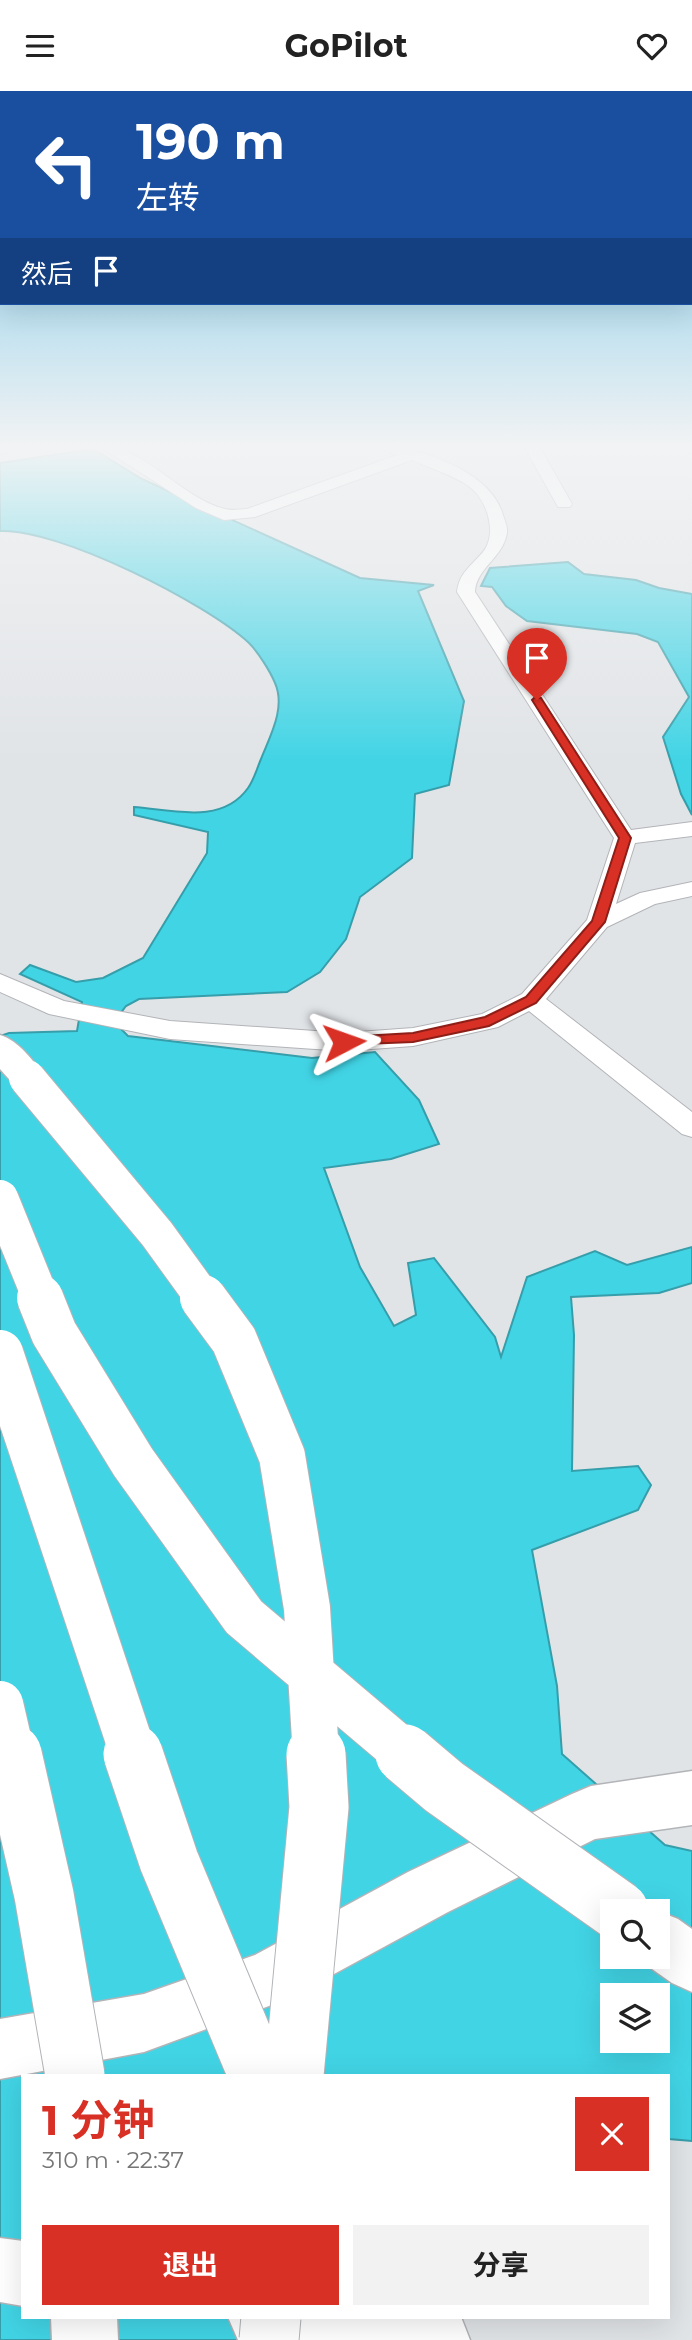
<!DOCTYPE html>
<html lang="zh">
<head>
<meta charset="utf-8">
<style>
  :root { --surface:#fff; --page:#f2f2f2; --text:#222; --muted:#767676; --accent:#d93025 }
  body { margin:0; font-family:Montserrat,"Noto Sans SC",sans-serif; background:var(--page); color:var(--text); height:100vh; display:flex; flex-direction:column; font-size:26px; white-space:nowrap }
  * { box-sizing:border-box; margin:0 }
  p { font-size:23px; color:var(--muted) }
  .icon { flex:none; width:38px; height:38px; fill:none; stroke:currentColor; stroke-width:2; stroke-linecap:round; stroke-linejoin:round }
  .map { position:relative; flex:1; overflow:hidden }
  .panel { position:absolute; left:21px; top:1983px; width:649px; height:245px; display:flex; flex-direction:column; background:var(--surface); border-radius:0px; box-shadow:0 7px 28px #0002 }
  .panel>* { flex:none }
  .hud { position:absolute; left:0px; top:0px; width:693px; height:214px; box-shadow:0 7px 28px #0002; background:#1a4fa0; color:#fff; overflow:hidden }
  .controls { position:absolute; left:600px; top:1808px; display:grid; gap:14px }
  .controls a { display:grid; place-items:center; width:70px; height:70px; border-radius:0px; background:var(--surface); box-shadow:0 7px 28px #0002; font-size:35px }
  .pin { position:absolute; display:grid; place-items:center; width:60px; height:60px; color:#fff; margin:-72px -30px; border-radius:50% 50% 50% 0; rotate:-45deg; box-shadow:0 0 7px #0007 }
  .pin .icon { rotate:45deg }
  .me { position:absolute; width:77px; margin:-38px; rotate:86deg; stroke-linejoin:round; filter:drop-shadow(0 0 5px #0008) }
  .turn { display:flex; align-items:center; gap:24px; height:147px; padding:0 21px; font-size:32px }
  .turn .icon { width:91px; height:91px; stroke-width:2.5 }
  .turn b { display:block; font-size:49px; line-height:60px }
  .then { display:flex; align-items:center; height:66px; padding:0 21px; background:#0003; gap:14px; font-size:26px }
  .round { display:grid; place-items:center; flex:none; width:74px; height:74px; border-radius:0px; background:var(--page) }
  .summary { display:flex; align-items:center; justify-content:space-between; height:119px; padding:0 21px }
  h1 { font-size:42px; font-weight:700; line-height:52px; color:var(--accent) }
  .action { display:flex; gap:14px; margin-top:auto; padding:14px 21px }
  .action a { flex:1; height:80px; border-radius:0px; background:var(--accent); color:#fff; font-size:28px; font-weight:700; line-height:80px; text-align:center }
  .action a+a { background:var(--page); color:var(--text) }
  header { display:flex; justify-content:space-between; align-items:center; height:91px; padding:0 21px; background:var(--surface); font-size:32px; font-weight:700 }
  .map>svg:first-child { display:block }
</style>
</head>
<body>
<header><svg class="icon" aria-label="menu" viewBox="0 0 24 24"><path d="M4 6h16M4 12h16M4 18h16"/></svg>GoPilot<svg class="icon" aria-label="heart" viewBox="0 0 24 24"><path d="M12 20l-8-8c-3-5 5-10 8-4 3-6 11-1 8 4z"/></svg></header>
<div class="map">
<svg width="692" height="2249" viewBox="0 0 692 2249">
  <rect width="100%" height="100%" fill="#e1e4e7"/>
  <!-- water -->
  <path fill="#41d4e5" stroke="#369eaa" stroke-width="2" fill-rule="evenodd" d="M93,358L142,388L360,487L434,494L418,500L464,610L449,694L415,703L412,767L360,806L346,848L320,881L287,901L139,908L126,915L114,931L128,945L312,967L375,961L419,1009L439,1053L391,1068L324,1077L360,1176L394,1235L416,1224L408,1172L434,1167L495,1246L501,1266L527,1186L595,1160L627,1174L692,1156V1192L659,1202L571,1206L574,1244L572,1380L638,1375L651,1394L638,1419L532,1459L557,1595L562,1663L665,1754L692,1760V2050L669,2048L668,1984H23V2226H289L291,2249H0V945L9,942L77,940L82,911L20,883L30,874L76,891L103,887L143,867L207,762L208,741L134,724V716C172,719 222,734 248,697C254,689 257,677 261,668C270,645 286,617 275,592C270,580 258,561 249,552C206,512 58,437 0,440V372ZM612,1820H658V1866H612ZM612,1904H658V1950H612Z
    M568,471L584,483L636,489L659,497L692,503V724L681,703L663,646L689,606L658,551L637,543L527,530L506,515L492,496L481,495L490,477Z"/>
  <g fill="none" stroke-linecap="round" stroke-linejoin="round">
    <!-- minor casing -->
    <g stroke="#b2b4b8" stroke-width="2">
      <path id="minor" d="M0,355H23L21,358L0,362Z
        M99,355C146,355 180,407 225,418C232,420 240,418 247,418L397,364L376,355C417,355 488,379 502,421C504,428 508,435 507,442C503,467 476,477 475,501L631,739L692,731V745L635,752L616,813L640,802L692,791V805L655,813L607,836L546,908L692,1021V1046L682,1043L529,920L498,936L413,955L344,960L170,948L49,923L0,901V883L64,910L170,930L344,942L413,937L482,923L522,903L587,829L614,747L457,501C459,482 471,475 483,461C498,442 487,407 467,394C451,383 429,377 412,369L255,426L224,429L196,417Z
        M524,355H539L572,413L570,416H558Z"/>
    </g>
    <!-- highway casing -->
    <g stroke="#b2b4b8" stroke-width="3">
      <path id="highway" d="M0,944C19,950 34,970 45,987L39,996C19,1001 13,993 0,978Z
        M692,1680V1734L595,1748L448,1821L288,1908L144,1961L0,1988V1928L144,1903L255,1864L408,1781L572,1703L591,1695Z
        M658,1820L678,1828L692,1838V1901L672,1892L638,1868L637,1866H658Z
        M0,2147L23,2150V2215L0,2211Z
        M51,2226H117L118,2249H52Z
        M228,2226H461L470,2249H238Z"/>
    </g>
    <!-- minor -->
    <use href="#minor" fill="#fff" fill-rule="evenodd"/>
    <!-- highway -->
    <use href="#highway" fill="#fff" fill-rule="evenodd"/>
    <!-- highway-bridge-far2 casing -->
    <g stroke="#b2b4b8" stroke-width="38" stroke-linecap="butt">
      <path id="highway-bridge-far2" d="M27,987L157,1143L204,1208
        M0,1107L41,1208"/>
    </g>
    <!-- highway-bridge-far1 casing -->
    <g stroke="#b2b4b8" stroke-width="48" stroke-linecap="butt">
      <path id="highway-bridge-far1" d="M40,1207L54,1242L133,1371L244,1526L408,1665
        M203,1207L234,1249L282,1365L307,1517L316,1665
        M0,1262L134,1665
        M0,1613L12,1665"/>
    </g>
    <!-- highway-bridge casing -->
    <g stroke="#b2b4b8" stroke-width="61" stroke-linecap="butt">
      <path id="highway-bridge" d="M12,1663L44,1804L75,1984
        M133,1663L169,1770L252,1969L261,1984
        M405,1663L444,1696L619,1820
        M294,1984L319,1716L316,1663
        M269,2249L271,2226"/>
    </g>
    <!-- highway-bridge-far2 -->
    <use href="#highway-bridge-far2" stroke="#fff" stroke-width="36"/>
    <!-- highway-bridge-far1 -->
    <use href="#highway-bridge-far1" stroke="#fff" stroke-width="46"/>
    <!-- highway-bridge -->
    <use href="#highway-bridge" stroke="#fff" stroke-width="59"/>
  </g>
  <!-- sky -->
  <linearGradient id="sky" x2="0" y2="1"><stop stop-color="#65c1e7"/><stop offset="0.53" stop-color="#f2f3f4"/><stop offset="1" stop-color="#f2f3f4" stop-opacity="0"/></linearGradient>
  <rect width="692" height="670" fill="url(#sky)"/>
  <!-- route -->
  <path fill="#d93025" stroke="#8d1f18" stroke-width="2" d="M534,607H541L631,747L605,831L536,912L489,935L413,951L339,954L337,951L344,946L413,942L485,926L526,906L592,830L619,747L532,609Z"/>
</svg>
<div class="controls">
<a><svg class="icon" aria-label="search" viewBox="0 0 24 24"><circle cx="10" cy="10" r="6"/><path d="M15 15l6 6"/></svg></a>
<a><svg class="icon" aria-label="layers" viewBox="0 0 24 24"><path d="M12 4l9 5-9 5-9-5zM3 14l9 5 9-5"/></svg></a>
</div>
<div class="pin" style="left:537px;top:609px;background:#d93025"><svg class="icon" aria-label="arrive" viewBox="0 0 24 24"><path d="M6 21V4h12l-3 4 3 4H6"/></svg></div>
<svg class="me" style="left:344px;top:951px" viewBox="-20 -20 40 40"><path d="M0-17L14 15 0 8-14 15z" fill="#d93025" stroke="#fff" stroke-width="4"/></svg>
<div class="hud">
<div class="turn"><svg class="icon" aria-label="left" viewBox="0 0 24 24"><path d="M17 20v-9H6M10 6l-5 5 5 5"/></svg><div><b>190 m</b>左转</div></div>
<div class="then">然后<svg class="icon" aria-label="arrive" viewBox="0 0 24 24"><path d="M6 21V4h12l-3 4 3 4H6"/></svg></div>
</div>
<section class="panel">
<div class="summary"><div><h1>1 分钟</h1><p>310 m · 22:37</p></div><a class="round" style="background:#d93025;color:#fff"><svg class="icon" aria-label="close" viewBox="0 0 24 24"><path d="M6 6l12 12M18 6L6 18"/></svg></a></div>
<div class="action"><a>退出</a><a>分享</a></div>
</section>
</div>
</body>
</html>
